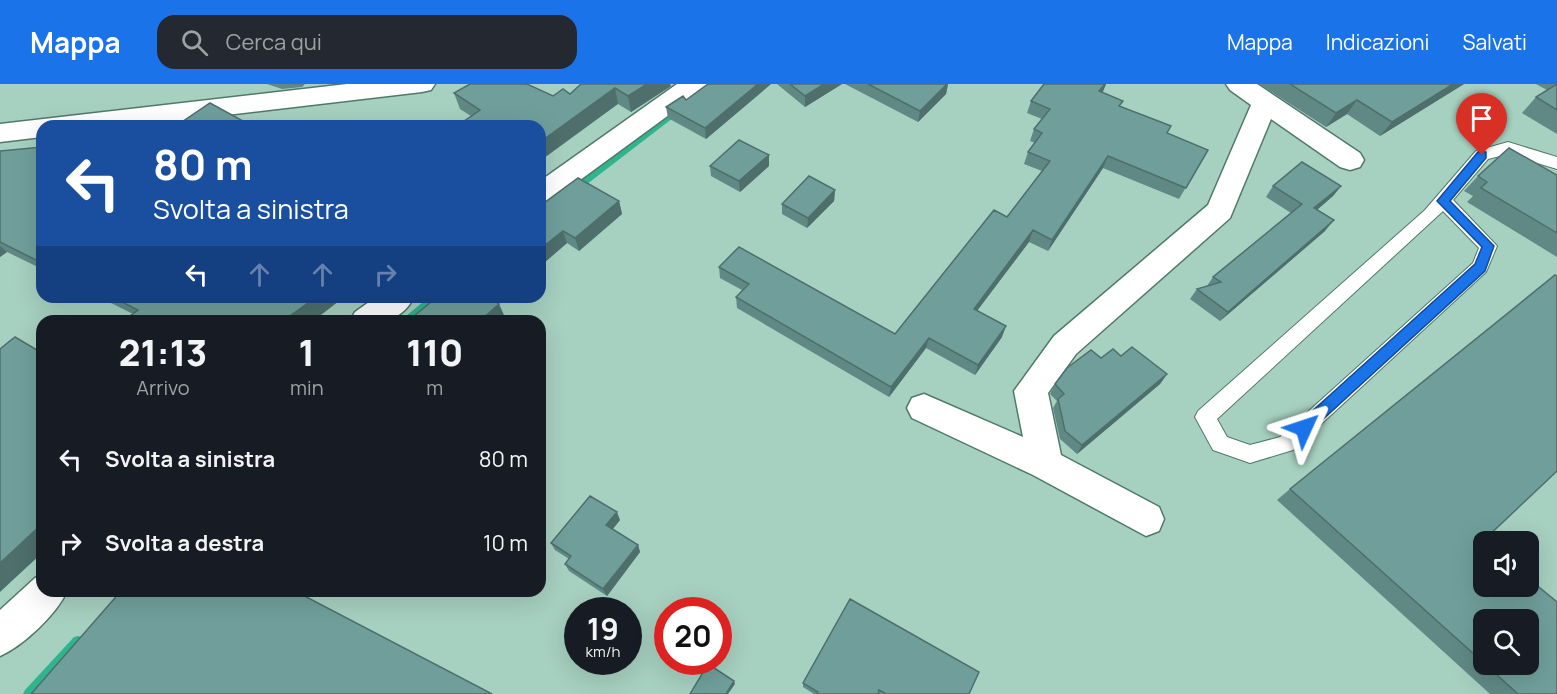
<!DOCTYPE html>
<html lang="it">
<head>
<meta charset="utf-8">
<style>
  :root { --surface:#171b24; --page:#242831; --text:#f1f3f6; --muted:#9ea1a6; --accent:#1a73e8 }
  body { margin:0; font-family:Manrope,sans-serif; background:var(--page); color:var(--text); height:100vh; display:flex; flex-direction:column; font-size:22px; white-space:nowrap }
  * { box-sizing:border-box; margin:0 }
  p { font-size:20px; color:var(--muted) }
  .icon { flex:none; width:33px; height:33px; fill:none; stroke:currentColor; stroke-width:2; stroke-linecap:round; stroke-linejoin:round }
  .map { position:relative; flex:1; overflow:hidden }
  .sheet { position:absolute; left:36px; top:231px; width:510px; height:282px; display:flex; flex-direction:column; background:var(--surface); border-radius:18px; box-shadow:0 6px 24px #0002 }
  .sheet>* { flex:none }
  .top-card { position:absolute; left:36px; top:36px; width:510px; height:183px; border-radius:18px; box-shadow:0 6px 24px #0002; background:#1a4fa0; color:#fff; overflow:hidden }
  .tools { position:absolute; left:1473px; top:447px; display:grid; gap:12px }
  .tools a { display:grid; place-items:center; width:66px; height:66px; border-radius:12px; background:var(--surface); box-shadow:0 6px 24px #0002; font-size:30px }
  .speed { position:absolute; left:564px; top:513px; display:flex; gap:12px; font-size:30px; font-weight:700; text-align:center }
  .speed>* { display:grid; place-content:center; width:78px; height:78px; border-radius:50%; background:var(--surface); box-shadow:0 6px 24px #0002; line-height:1 }
  .speed small { font-size:15px; font-weight:400 }
  .speed .limit { border:9px solid #d22; background:#fff; color:#111 }
  .pin { position:absolute; display:grid; place-items:center; width:51px; height:51px; color:#fff; margin:-62px -26px; border-radius:50% 50% 50% 0; rotate:-45deg; box-shadow:0 0 6px #0007 }
  .pin .icon { rotate:45deg }
  .me { position:absolute; width:66px; margin:-33px; rotate:48deg; stroke-linejoin:round; filter:drop-shadow(0 0 4px #0008) }
  .turn { display:flex; align-items:center; gap:21px; height:126px; padding:0 18px; font-size:27px }
  .turn .icon { width:78px; height:78px; stroke-width:2.5 }
  .turn b { display:block; font-size:42px; line-height:51px }
  .lanes { display:flex; align-items:center; height:57px; padding:0 18px; background:#0003; justify-content:center; gap:30px; direction:ltr }
  .lanes .off { opacity:.35 }
  .eta { display:flex; justify-content:space-evenly; align-items:center; height:102px; text-align:center }
  .eta b { font-size:36px; font-weight:800; line-height:42px }
  ul { padding:0; list-style:none }
  li { display:flex; align-items:center; gap:18px; height:84px; padding:0 18px }
  li div { flex:1 }
  li b { display:block; font-size:22px }
  li em { font-style:normal }
  header { display:flex; align-items:center; gap:36px; box-sizing:border-box; height:84px; padding:0 30px; background:var(--accent); color:#fff }
  header strong { font-size:28px }
  nav { display:flex; gap:33px; margin-inline-start:auto; font-size:21px }
  .search { width:420px; height:54px; background:var(--page); display:flex; align-items:center; gap:15px; box-sizing:border-box; padding:0 21px; border-radius:18px; color:var(--muted); font-size:22px }
  .map>svg:first-child { display:block }
</style>
</head>
<body>
<header>
<strong>Mappa</strong>
<div class="search"><svg class="icon" aria-label="search" viewBox="0 0 24 24"><circle cx="10" cy="10" r="6"/><path d="M15 15l6 6"/></svg>Cerca qui</div>
<nav><a>Mappa</a><a>Indicazioni</a><a>Salvati</a></nav>
</header>
<div class="map">
<svg width="1557" height="610" viewBox="0 0 1557 610">
  <rect width="100%" height="100%" fill="#a6d0c0"/>
  <g fill="none" stroke-linecap="round" stroke-linejoin="round">
    <!-- stream -->
    <path fill="#2fb48e" fill-rule="evenodd" d="M666,32H669L673,34L578,107H572V103Z
      M429,213H439L410,237H400Z
      M78,552L82,553L83,557L82,561L36,610H23L25,606L74,553Z"/>
    <!-- service casing -->
    <g stroke="#51796a" stroke-width="2">
      <path id="service" d="M1508,58L1557,73V85L1508,70L1488,75L1453,116L1497,162L1486,188L1293,366L1250,379L1213,366L1195,333L1198,327L1425,126L1476,67ZM1443,127L1479,164L1473,179L1280,353L1250,361L1227,353L1217,335Z"/>
    </g>
    <!-- minor casing -->
    <g stroke="#51796a" stroke-width="3">
      <path id="minor" d="M1226,0H1257L1360,69L1364,76L1360,83L1350,86L1340,83L1271,35L1230,134L1076,270L1048,309L1061,371L1159,423L1164,435L1159,447L1146,452L1033,391L912,334L907,324L912,314L924,310L1023,353L1014,307L1054,252L1208,121L1251,21L1230,6Z"/>
    </g>
    <!-- tertiary casing -->
    <g stroke="#51796a" stroke-width="3">
      <path id="tertiary" d="M347,0H435L431,6L422,8L134,42H42V53L0,58V40Z
        M677,0H707L703,6L550,118L540,121V97Z
        M376,213H414C400,241 377,237 350,237L355,228Z
        M42,491V507H67C57,530 23,562 0,572V526L35,494Z"/>
    </g>
    <!-- service -->
    <use href="#service" fill="#fff" fill-rule="evenodd"/>
    <!-- minor -->
    <use href="#minor" fill="#fff" fill-rule="evenodd"/>
    <!-- tertiary -->
    <use href="#tertiary" fill="#fff" fill-rule="evenodd"/>
  </g>
  <!-- wall -->
  <path fill="#608985" fill-rule="evenodd" d="M267,0H305L302,3L282,5Z
    M581,0L671,2L631,28L618,20L471,32L460,25L454,9L553,12L570,10Z
    M708,0H771L706,55L668,34L666,23L686,16Z
    M777,0H842L805,23Z
    M845,0H948L946,10L918,38Z
    M1044,0H1106L1102,9L1123,17L1120,22L1167,49L1208,66L1179,115L1103,84L1048,167L1029,158L977,227L1002,253L975,291L926,264L889,313L737,224L736,213L742,206L720,194L719,183L895,250L1007,133L1042,87L1024,80L1028,68L1035,59L1030,57L1034,45L1042,35L1027,29L1031,17Z
    M1259,0H1464L1380,52L1347,30L1326,43Z
    M1536,0H1557V50L1522,29L1536,13L1547,6Z
    M42,63V185L7,168L0,173V67Z
    M710,82H769L740,108L711,92Z
    M1557,91V173L1467,118L1473,112L1464,107L1478,92Z
    M1273,102H1341L1333,112L1317,126L1325,147L1220,237L1190,215L1197,205L1207,202L1213,193L1291,129L1266,113Z
    M835,106L834,117L807,144L782,130V120Z
    M619,117L622,130L579,167L567,159L545,178L540,174V122Z
    M99,213H344L313,237H123L133,230Z
    M1121,272L1167,290L1160,300L1077,370L1060,355L1053,324L1057,317L1050,310L1055,300L1101,274Z
    M1290,405L1483,457L1557,610H1490L1277,416ZM1484,536L1528,580H1484Z
    M620,436L613,445L638,461L640,468L607,512L569,487L565,480L569,475L555,466L551,459Z
    M803,599L969,610H814L803,603Z"/>
  <!-- shaded-wall -->
  <path fill="#4e6f6c" d="M647,0H670L671,2L631,28L628,12Z
    M758,0H771L706,55L705,44Z
    M824,0H842L805,23V12Z
    M947,0H948L946,10L918,38L920,27Z
    M1105,0H1106L1102,10L1099,7Z
    M1453,0H1464L1380,52L1392,38Z
    M615,4L618,20L540,77V58Z
    M1357,16L1347,30L1326,43L1336,29Z
    M243,37L247,42H236Z
    M769,71V82L740,108L739,97Z
    M1108,72L1103,84L1048,167L1052,156Z
    M1341,102L1333,112L1306,135L1314,124Z
    M835,106L834,117L807,144L808,134Z
    M619,117L622,130L579,167L575,154Z
    M1334,136L1325,147L1220,237L1228,228Z
    M1033,146L1029,158L970,236L974,225Z
    M563,147L567,159L545,178L540,165Z
    M0,162L7,168L0,173Z
    M316,213H344L313,237H283Z
    M499,220L504,231L497,237H480Z
    M1006,242L1002,253L975,291L978,281Z
    M929,254L926,264L889,313L891,303Z
    M1167,290L1160,300L1077,370L1082,361Z
    M540,381H541L545,390L540,393Z
    M617,428L620,436L610,448L606,441Z
    M42,440V469L0,508V479Z
    M638,461L640,468L607,512L603,505Z
    M734,597L735,600L728,610H726Z"/>
  <!-- building -->
  <path fill="#709f9b" stroke="#4e6f6c" stroke-width="1.5" d="M470,0H527L553,12L563,5L570,10L581,0H647L628,12L615,4L540,58V42H457L480,26L454,9Z
    M708,0H758L705,44L666,23L683,12L686,16Z
    M790,0H824L805,12Z
    M868,0H947L920,27Z
    M1044,0H1105L1099,7L1123,17L1119,22L1171,42L1167,49L1208,66L1186,104L1108,72L1052,156L1033,146L974,225L1006,242L978,281L929,254L891,303L736,213L749,200L719,183L739,163L895,250L994,126L1007,133L1050,77L1028,68L1042,49L1034,45L1050,25L1031,17Z
    M1290,0H1453L1392,38L1357,16L1336,29Z
    M1557,0V26L1536,13Z
    M210,19L243,37L236,42H176Z
    M739,56L769,71L739,97L710,82Z
    M42,63V179L0,158V67Z
    M1509,64L1557,91V149L1481,104L1487,98L1478,92Z
    M1302,78L1341,102L1314,124L1334,136L1228,228L1197,205L1221,198L1213,193L1302,120L1273,102Z
    M809,92L835,106L808,134L782,120Z
    M578,94L619,117L575,154L563,147L540,165V122Z
    M1555,191L1557,192V387L1483,457L1484,458V502H1528V494L1557,518V610H1518L1485,580H1528V536H1484V579L1290,405Z
    M112,213H316L283,237H123L138,226Z
    M437,213H489L499,220L480,237H408Z
    M15,253L42,269V440L0,479V265Z
    M1132,263L1167,290L1082,361L1065,347L1058,315L1064,310L1055,300L1067,284L1091,266L1101,274L1113,265L1121,272Z
    M590,412L617,428L606,441L638,461L603,505L565,480L571,472L551,459Z
    M121,507H295L492,610H31Z
    M850,515L979,588L969,610H886L879,606L878,610H817L818,608L803,599Z
    M708,580L734,597L726,610H690Z"/>
  <!-- route -->
  <path fill="#1a73e8" stroke="#114b97" stroke-width="1.5" d="M1482,67L1486,68V74L1450,117L1494,162L1485,187L1309,348H1299V339L1475,180L1482,163L1437,117L1478,68Z"/>
</svg>
<div class="tools">
<a><svg class="icon" aria-label="sound" viewBox="0 0 24 24"><path d="M4 9h4l5-4v14l-5-4H4zM17 9q2 3 0 6"/></svg></a>
<a><svg class="icon" aria-label="search" viewBox="0 0 24 24"><circle cx="10" cy="10" r="6"/><path d="M15 15l6 6"/></svg></a>
</div>
<div class="speed"><div>19<small>km/h</small></div><div class="limit">20</div></div>
<div class="pin" style="left:1482px;top:71px;background:#d93025"><svg class="icon" aria-label="arrive" viewBox="0 0 24 24"><path d="M6 21V4h12l-3 4 3 4H6"/></svg></div>
<svg class="me" style="left:1304px;top:344px" viewBox="-20 -20 40 40"><path d="M0-17L14 15 0 8-14 15z" fill="#1a73e8" stroke="#fff" stroke-width="4"/></svg>
<div class="top-card">
<div class="turn"><svg class="icon" aria-label="left" viewBox="0 0 24 24"><path d="M17 20v-9H6M10 6l-5 5 5 5"/></svg><div><b>80 m</b>Svolta a sinistra</div></div>
<div class="lanes"><svg class="icon" aria-label="left" viewBox="0 0 24 24"><path d="M17 20v-9H6M10 6l-5 5 5 5"/></svg><svg class="icon off" aria-label="ahead" viewBox="0 0 24 24"><path d="M12 20V5M6 11l6-6 6 6"/></svg><svg class="icon off" aria-label="ahead" viewBox="0 0 24 24"><path d="M12 20V5M6 11l6-6 6 6"/></svg><svg class="icon off" aria-label="right" viewBox="0 0 24 24"><path d="M7 20v-9h11M14 6l5 5-5 5"/></svg></div>
</div>
<section class="sheet">
<div class="eta">
<div><b>21:13</b><p>Arrivo</p></div>
<div><b>1</b><p>min</p></div>
<div><b>110</b><p>m</p></div>
</div>
<ul>
<li><svg class="icon" aria-label="left" viewBox="0 0 24 24"><path d="M17 20v-9H6M10 6l-5 5 5 5"/></svg><div><b>Svolta a sinistra</b></div><em>80 m</em></li>
<li><svg class="icon" aria-label="right" viewBox="0 0 24 24"><path d="M7 20v-9h11M14 6l5 5-5 5"/></svg><div><b>Svolta a destra</b></div><em>10 m</em></li>
</ul>
</section>
</div>
</body>
</html>
